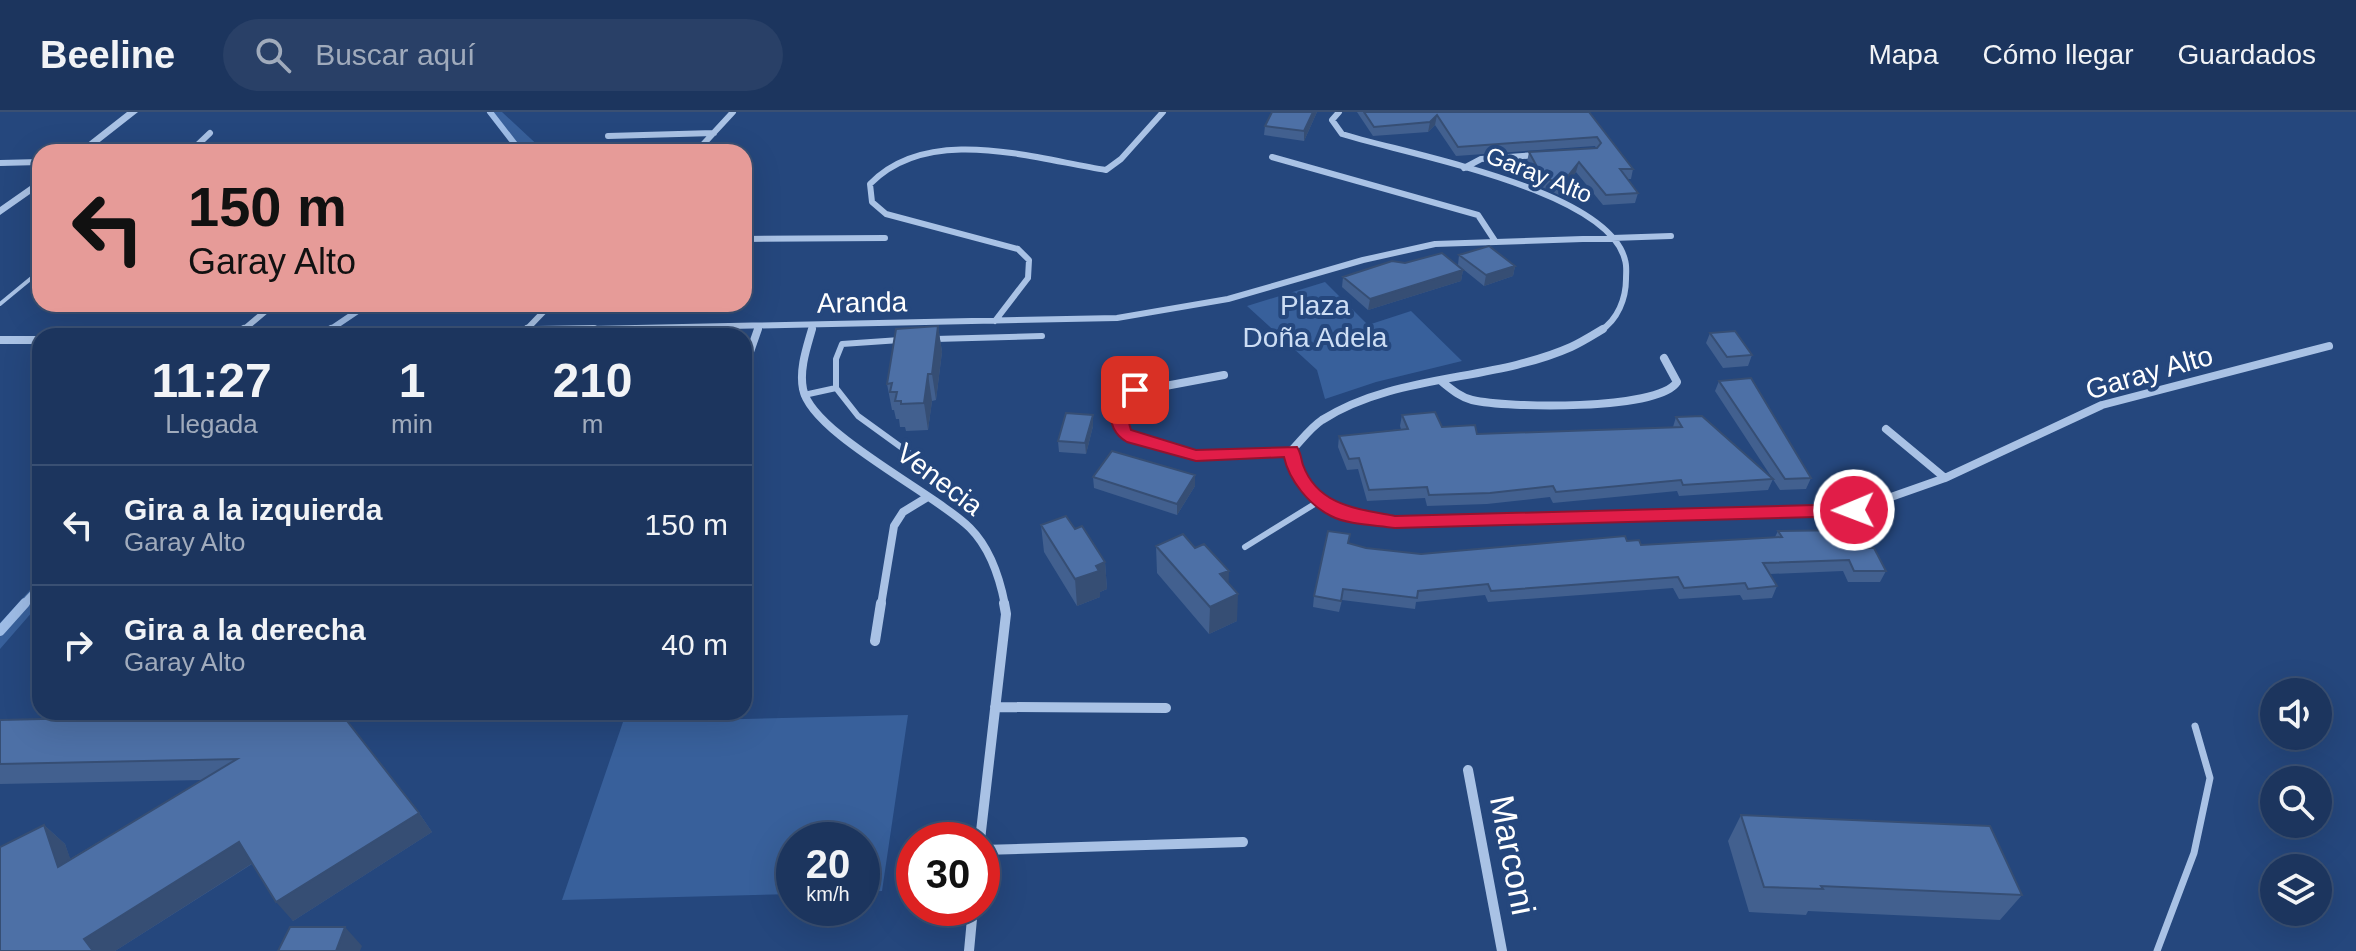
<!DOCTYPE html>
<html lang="es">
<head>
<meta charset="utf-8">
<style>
  :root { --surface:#1c355e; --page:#294067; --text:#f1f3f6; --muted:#a0abbc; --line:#3a5073 }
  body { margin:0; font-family:Helvetica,sans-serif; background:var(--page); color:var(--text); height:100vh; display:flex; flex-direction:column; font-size:30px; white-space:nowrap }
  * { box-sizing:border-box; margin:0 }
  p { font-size:26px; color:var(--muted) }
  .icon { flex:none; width:44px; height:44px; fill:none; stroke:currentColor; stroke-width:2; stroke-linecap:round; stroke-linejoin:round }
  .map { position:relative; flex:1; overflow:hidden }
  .panel { position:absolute; left:32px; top:216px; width:720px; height:392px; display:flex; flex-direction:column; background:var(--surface); border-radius:24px; box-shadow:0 8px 32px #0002,0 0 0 2px var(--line) }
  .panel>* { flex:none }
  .guide { position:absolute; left:32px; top:32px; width:720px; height:168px; border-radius:24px; box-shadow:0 8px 32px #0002,0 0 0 2px var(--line); background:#e69b98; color:#111; overflow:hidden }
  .buttons { position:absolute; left:2260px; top:566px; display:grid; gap:16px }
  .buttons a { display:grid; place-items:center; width:72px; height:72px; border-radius:50%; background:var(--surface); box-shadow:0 8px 32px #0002,0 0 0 2px var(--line); font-size:40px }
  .speed { position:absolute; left:776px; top:710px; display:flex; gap:16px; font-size:40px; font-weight:700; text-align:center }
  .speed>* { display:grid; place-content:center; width:104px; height:104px; border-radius:50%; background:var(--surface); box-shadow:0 8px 32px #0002,0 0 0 2px var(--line); line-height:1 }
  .speed small { font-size:20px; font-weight:400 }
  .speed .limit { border:12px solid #d22; background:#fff; color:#111 }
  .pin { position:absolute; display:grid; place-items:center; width:68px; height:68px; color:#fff; margin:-34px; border-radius:16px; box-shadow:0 4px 12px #0006 }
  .me { position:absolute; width:88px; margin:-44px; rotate:269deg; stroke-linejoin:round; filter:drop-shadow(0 0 6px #0008) }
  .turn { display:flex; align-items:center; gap:28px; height:168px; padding:0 24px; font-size:36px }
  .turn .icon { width:104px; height:104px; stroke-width:2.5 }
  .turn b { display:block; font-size:56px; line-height:68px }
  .eta { display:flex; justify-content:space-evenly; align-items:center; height:136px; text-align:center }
  .eta b { font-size:48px; font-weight:800; line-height:56px }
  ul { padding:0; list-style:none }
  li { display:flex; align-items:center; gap:24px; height:120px; padding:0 24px; border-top:2px solid var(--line) }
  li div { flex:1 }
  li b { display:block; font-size:30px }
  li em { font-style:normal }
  header { display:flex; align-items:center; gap:48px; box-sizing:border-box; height:112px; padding:0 40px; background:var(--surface); border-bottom:2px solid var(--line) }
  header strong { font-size:38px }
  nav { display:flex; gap:44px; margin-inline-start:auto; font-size:28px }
  .search { width:560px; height:72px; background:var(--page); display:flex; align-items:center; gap:20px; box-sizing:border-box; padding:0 28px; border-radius:44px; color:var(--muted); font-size:30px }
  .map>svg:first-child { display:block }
</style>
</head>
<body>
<header>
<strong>Beeline</strong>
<div class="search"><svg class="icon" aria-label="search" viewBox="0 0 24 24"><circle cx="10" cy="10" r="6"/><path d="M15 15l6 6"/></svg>Buscar aquí</div>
<nav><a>Mapa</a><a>Cómo llegar</a><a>Guardados</a></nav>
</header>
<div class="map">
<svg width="2356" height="839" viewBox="0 0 2356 839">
  <rect width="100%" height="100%" fill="#25477d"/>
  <!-- green -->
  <path fill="#38609b" d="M489,0H502L545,40H524Z
    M1325,170L1368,213L1411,199L1462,249L1376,270L1325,287L1317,258L1247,194Z
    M40,467V491L0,537V511Z
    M908,603L882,779L862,780V728H794V782L562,788L623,610Z"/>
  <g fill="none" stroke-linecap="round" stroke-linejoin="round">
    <!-- stream-far2 -->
    <path stroke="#9ebce6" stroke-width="6" d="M490,0L521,40
      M328,219L368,192"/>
    <!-- stream-far1 -->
    <path stroke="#9ebce6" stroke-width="8" d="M320,224L331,217
      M23,493L40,475"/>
    <!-- stream -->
    <path stroke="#9ebce6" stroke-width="10" d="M0,519L25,491"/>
    <!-- service-far2 -->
    <path stroke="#a9c2e5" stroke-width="4" d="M0,192L40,159"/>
    <!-- service-far1 -->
    <path stroke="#a9c2e5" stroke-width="6" d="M935,227L1042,224
      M836,276V247L842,232L900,228
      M804,283L836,276L858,304L945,367
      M1245,435L1321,388"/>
    <!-- service -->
    <path stroke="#a9c2e5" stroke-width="7" d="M2157,839L2194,741L2210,666L2195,614"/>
    <!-- minor-far2 -->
    <path stroke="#a9c2e5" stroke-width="6" d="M1339,0L1332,8L1342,22C1405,42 1608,77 1625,148C1627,154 1626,161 1626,167C1626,186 1618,208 1600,219
      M608,24L714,21
      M190,40L210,21
      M696,40L733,0
      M1272,45L1478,103L1495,129
      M0,51L40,50
      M1464,56L1481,47L1536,43
      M744,127L885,126
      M995,209L1028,166L1029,148L1018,137L886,102L872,90L870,72C929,11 1034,47 1106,58L1121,47L1163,0
      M242,219L274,192
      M494,219L1117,206L1228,187L1363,148L1435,132L1671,124
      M525,219L551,192
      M757,219L759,214
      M812,219L813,213"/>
    <!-- minor-far1 -->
    <path stroke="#a9c2e5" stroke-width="8" d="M812,217C807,235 799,257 803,277C811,321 936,382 970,416C990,436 1000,467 1005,493
      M1603,217C1593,223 1582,230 1571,235C1492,270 1396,261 1322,308C1310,316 1301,329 1291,339C1307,399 1342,402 1395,410L1854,398L1945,366L2102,293L2329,234
      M525,219L527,217
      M222,224L594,217
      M235,224L244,217
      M0,228H40
      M744,257L758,217
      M1224,263L1128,281L1119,296L1124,321L1196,343L1291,339
      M1441,269C1451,277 1460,285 1472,288C1506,296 1658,299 1677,270L1664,246
      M1886,317L1945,366
      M881,493L894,414L903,400L926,386"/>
    <!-- minor -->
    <path stroke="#a9c2e5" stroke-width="10" d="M875,529L881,491
      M995,595L1166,596
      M1468,658L1502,839
      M980,728L1006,502L1004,491
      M982,738L1243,730
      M969,839L973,796"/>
    <!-- tertiary -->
    <path fill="#a9c2e5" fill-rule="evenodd" d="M127,0H138L87,40H76Z
      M40,67V75L0,103V95Z"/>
  </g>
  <!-- wall -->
  <path fill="#42608f" d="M1272,0H1317L1304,29L1264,23L1265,14Z
    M1357,0H1589L1633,57L1631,67H1627L1638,81L1635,91L1603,93L1576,60L1559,83L1540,74L1527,50L1529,40L1596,36L1595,34L1456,44L1435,13L1428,20L1373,24Z
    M1459,143L1515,154L1513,164L1484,174L1458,153Z
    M1463,158L1461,169L1368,198L1342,175L1343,165Z
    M938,214L942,240L936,288L932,289L928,318L906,319L905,315H900L899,307H896L894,298H892L887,272Z
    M1710,221L1752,243L1748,254L1723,256L1706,231Z
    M1719,269L1811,366L1806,377L1780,378L1715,279Z
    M1093,303V314L1086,342L1059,340L1058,329Z
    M1402,303L1442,315L1477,322L1673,315L1676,305L1773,367L1768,378L1679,384L1677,379L1553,391L1550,385L1487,392L1427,394L1425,386L1367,389L1358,357L1347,358L1338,335L1339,324L1401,317L1400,314Z
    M1195,363V374L1177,403L1094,376L1093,365Z
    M1041,413L1105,450L1107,477L1100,480V485L1077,494L1044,440Z
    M1778,419L1863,436L1886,459L1880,470H1848L1843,459L1770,462L1777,474L1772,486L1743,488L1740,483L1679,487L1673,476L1488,490L1485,483L1416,490L1415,497L1342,488L1339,500L1313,495L1314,484L1349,431L1366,436L1421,442L1627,429L1641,433L1775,425Z
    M1156,434L1228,471L1237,509L1209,522L1157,461Z
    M211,607L419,701L432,720L293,809L252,752L115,839H0L44,713L65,732L70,747L203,668L0,672V608Z
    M1741,703L2022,783L2000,808L1808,799L1806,803L1749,800L1728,729Z"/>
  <!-- shaded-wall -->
  <path fill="#364e74" d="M1313,0H1317L1304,29V19Z
    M1437,3L1435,13L1428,20L1430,10Z
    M1579,50L1576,60L1559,83L1561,73Z
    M1515,154L1513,164L1484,174L1486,163Z
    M1463,158L1461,169L1368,198L1370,187Z
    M938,214L942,240L936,288L932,262Z
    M928,262L932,289L928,318L924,291Z
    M1093,303V314L1086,342L1085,331Z
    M1195,363V374L1177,403V392Z
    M1105,450L1107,477L1100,480V485L1077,494L1075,467L1096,454Z
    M1229,459L1228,486L1220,462Z
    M1238,482L1237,509L1209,522L1210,495Z
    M419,701L432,720L293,809L276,790Z
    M44,713L65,732L80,774L58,755Z
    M239,730L256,749L115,839H93L84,827Z
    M345,815L362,834L360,839H336Z"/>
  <!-- building -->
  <path fill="#4d70a6" stroke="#364e74" stroke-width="2" d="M1272,0H1313L1304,19L1265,14Z
    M1364,0H1589L1633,57H1620L1638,81L1606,83L1579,50L1561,73L1542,64L1529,40L1597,36L1601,31L1597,25L1458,35L1437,3L1430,10L1374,15Z
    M1489,134L1515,154L1486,163L1459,143Z
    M1442,141L1463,158L1370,187L1343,165L1392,149L1405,151Z
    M938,214L932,262H928L924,291L901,292V289H895L897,280H890L892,271L887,272L896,217Z
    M1735,219L1752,243L1727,245L1710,221Z
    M1751,266L1811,366L1785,367L1719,269Z
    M1435,300L1442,315L1475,313L1477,322L1682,315L1676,305L1702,304L1773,367L1683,373L1681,368L1556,380L1553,374L1490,381L1429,383L1427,375L1369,378L1359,346L1349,347L1339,324L1408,317L1402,303Z
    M1066,301L1093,303L1085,331L1058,329Z
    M1112,339L1195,363L1177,392L1093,365Z
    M1066,404L1075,417L1082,414L1105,450L1096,454L1099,459L1075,467L1041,413Z
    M1854,418L1863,436H1874L1886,459H1854L1849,448L1763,451L1777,474L1748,477L1745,471L1684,476L1678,465L1491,479L1488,472L1418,479L1417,486L1343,477L1341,489L1314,484L1328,419L1350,422L1348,431L1366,436L1421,442L1625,424L1627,429L1639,428L1641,433L1782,425L1778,419Z
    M1183,422L1195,436L1204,432L1229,459L1220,462L1238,482L1210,495L1156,434Z
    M322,600H340L419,701L276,790L239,730L84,827L93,839H0V735L44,713L58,755L237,647L0,652V608L208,603L206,607Z
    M1741,703L1990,714L2022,783L1821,774L1823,777L1764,775Z
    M290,815H345L336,839H278Z"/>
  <!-- route -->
  <path fill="#e11d48" stroke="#92132f" stroke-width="2" d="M1135,273L1143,278C1130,292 1124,297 1131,318L1196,338L1297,335C1301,341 1301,347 1303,353C1318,394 1358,397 1395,404L1854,392L1863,398L1854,404L1395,416C1376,413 1348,413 1331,404C1309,393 1289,368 1284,345L1196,349L1127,330C1102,316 1107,282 1135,273Z"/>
  <g text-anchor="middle" stroke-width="8" stroke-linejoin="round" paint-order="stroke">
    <!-- far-street labels -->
    <g font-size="24" fill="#fff" stroke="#25477d">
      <text transform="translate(1539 63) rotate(22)" y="8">Garay Alto</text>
    </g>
    <!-- street labels -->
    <g font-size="28" fill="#fff" stroke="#25477d">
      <text transform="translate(862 190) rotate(-1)" y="10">Aranda</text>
      <text transform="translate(2149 260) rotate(-16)" y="10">Garay Alto</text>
      <text transform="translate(940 367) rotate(37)" y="10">Venecia</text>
    </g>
    <!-- park labels -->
    <g font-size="28" fill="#ccddf4" stroke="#25477d">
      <text x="1315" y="203">Plaza<tspan x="1315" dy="32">Doña Adela</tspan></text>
    </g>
    <!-- near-street labels -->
    <g font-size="34" fill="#fff" stroke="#25477d">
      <text transform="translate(1513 743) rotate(79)" y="12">Marconi</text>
    </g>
  </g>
</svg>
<div class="buttons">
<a><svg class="icon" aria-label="sound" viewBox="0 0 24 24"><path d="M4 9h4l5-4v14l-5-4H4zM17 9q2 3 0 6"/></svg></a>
<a><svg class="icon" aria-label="search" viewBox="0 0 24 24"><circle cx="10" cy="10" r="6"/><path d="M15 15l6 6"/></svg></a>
<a><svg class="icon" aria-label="layers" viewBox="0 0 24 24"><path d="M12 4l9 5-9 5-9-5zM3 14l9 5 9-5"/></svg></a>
</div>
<div class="speed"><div>20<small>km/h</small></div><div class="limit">30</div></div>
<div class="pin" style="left:1135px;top:278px;background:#d93025"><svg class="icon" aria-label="arrive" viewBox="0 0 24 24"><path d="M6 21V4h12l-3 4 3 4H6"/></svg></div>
<svg class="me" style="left:1854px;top:398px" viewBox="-20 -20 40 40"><circle r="17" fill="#e11d48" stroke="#fff" stroke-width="3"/><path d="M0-11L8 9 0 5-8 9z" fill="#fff"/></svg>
<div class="guide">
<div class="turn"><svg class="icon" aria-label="left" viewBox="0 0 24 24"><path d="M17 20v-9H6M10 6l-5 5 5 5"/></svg><div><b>150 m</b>Garay Alto</div></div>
</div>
<section class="panel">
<div class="eta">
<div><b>11:27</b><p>Llegada</p></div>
<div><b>1</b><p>min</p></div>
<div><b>210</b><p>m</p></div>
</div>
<ul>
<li><svg class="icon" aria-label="left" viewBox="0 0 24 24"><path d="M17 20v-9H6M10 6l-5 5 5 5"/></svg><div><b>Gira a la izquierda</b><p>Garay Alto</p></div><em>150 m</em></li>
<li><svg class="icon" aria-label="right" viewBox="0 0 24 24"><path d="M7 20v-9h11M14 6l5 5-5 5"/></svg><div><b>Gira a la derecha</b><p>Garay Alto</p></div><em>40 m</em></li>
</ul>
</section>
</div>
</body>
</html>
